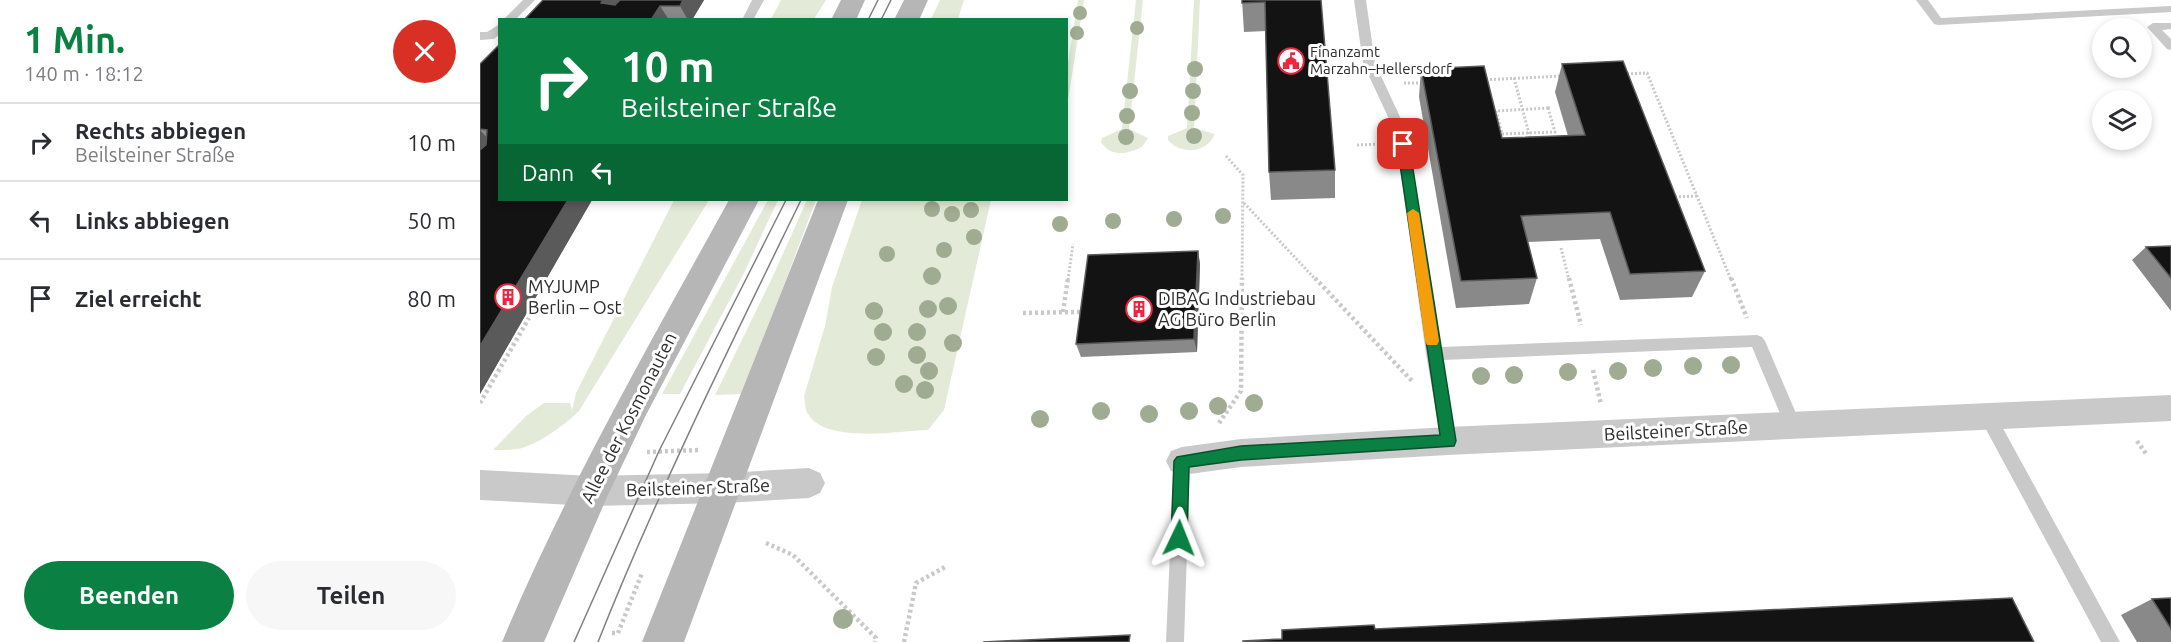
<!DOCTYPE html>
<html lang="de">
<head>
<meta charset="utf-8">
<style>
  :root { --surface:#fff; --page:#f7f7f7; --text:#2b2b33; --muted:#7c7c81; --line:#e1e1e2; --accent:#0b8043 }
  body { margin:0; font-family:Ubuntu,sans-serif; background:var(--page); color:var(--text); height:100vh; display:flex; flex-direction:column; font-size:22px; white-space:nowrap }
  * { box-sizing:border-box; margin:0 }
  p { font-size:20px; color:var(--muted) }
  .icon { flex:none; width:33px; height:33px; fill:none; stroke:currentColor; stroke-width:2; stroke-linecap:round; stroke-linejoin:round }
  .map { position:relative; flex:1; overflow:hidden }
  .side { display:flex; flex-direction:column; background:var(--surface); width:480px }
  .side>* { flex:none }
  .guide { position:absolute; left:18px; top:18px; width:570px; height:183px; border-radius:0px; box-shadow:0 3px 9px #0003; background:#0b8043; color:#fff; overflow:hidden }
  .tools { position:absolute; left:1612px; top:18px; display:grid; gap:12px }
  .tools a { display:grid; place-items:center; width:60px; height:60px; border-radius:50%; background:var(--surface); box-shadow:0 3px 9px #0003; font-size:30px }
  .pin { position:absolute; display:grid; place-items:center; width:51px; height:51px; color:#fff; margin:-26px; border-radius:12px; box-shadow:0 3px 9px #0006 }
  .me { position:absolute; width:66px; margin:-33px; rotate:2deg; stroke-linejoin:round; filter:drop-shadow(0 0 4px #0008) }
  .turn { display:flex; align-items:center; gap:21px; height:126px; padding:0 24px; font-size:27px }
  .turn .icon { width:78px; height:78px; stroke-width:2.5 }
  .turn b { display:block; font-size:42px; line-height:51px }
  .then { display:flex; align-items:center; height:57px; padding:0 24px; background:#0003; gap:12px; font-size:22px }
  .round { display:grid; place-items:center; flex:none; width:63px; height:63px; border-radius:32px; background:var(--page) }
  .head { display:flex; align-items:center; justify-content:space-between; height:102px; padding:0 24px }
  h1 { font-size:36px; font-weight:700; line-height:45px; color:var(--accent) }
  .primary-button { display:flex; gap:12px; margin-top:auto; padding:12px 24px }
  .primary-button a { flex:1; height:69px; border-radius:36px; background:var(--accent); color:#fff; font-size:24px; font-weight:700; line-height:69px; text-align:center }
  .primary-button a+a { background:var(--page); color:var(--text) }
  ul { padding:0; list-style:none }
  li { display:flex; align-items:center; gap:18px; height:78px; padding:0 24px; border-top:2px solid var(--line) }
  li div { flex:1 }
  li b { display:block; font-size:22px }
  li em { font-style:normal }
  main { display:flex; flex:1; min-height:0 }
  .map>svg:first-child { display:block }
</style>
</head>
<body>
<main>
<section class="side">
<div class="head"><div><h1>1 Min.</h1><p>140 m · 18:12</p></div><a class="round" style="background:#d93025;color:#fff"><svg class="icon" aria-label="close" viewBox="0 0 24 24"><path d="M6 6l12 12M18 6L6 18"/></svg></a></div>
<ul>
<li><svg class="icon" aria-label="right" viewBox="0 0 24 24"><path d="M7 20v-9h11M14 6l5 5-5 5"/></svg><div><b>Rechts abbiegen</b><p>Beilsteiner Straße</p></div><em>10 m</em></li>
<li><svg class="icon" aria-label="left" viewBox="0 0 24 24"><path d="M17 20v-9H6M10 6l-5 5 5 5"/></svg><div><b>Links abbiegen</b></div><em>50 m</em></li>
<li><svg class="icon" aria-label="arrive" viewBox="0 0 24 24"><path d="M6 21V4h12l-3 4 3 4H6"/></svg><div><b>Ziel erreicht</b></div><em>80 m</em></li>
</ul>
<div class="primary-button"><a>Beenden</a><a>Teilen</a></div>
</section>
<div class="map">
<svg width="1691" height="642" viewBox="0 0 1691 642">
  <rect width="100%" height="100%" fill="#fff"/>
  <!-- green -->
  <path fill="#e3ebd8" d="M301,0H346L334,19H291Z
    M460,0H484L478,19H451Z
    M598,0H604L587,106V69Z
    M656,0H663L649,129L668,138L662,147C648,154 631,158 621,142L622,138L642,129Z
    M714,0H720L714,128L735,134C726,154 701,155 688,140V136L707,128Z
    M194,200H229L99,411C86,424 55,447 37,449C29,450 21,450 13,450L46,416L64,403H90L92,410L96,393Z
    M288,200H298L264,273L200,394H182Z
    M327,200H336L263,394L235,395L293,276Z
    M382,200H511L464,410L448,430C418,431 346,444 328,414C325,410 325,402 324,396L345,326L352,287Z"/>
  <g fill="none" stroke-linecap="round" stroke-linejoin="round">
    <!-- path-far1 -->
    <path stroke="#c9c9c9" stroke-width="3" stroke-dasharray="2 2" stroke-linecap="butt" d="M1143,74L1167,73L1251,280
      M1034,78L1051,141
      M1002,80L1082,76
      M924,83H944
      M1068,108L1075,132L1022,134L1016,111Z
      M1068,108H1072
      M877,145L900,144
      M746,156L763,175L762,280
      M1191,197L1218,196
      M764,203L836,280
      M1081,248L1089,280
      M588,280L593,244"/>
    <!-- path -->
    <path stroke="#c9c9c9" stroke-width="4.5" stroke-dasharray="3 3" stroke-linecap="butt" d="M835,278L932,381
      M1089,278L1101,325
      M1251,278L1267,318
      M583,312L588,278
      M543,313L600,312
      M1113,370L1121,404
      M0,403L49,318
      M739,423L761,391L762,278
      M1657,441L1667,455
      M167,452L219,450
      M286,543L313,555L396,638L395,642
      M132,633H138L162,573
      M424,642L436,583L467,566"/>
    <!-- service -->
    <path fill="#c9c9c9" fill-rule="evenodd" d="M43,0H55L35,20H23Z
      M272,0H284L273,20H262Z
      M874,0H886L895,63L927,132L961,347L1277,335L1282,337L1285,341L1321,425L1319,430L1313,432L1307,430L1272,347L963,360L976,441L974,446L968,448L962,446L946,354L915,132L883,63Z
      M1436,0H1448L1461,18L1691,6V12L1458,25L1454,24Z
      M1691,23V29L1682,30L1691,39V50L1687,49L1667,27L1673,23Z
      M20,24V34L14,39L0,40V32H7Z
      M1508,410L1514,412L1640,642H1621L1502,422L1500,417L1502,412Z
      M702,454L708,456L710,461L704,642H686L694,461L696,456Z"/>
    <!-- minor -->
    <path fill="#c9c9c9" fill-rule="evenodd" d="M1691,395V421L968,455L761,467L702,475L691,471L686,461L691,451L702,447L761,439L968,427Z
      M329,468L340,473L345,483L340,493L329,498L244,503L111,506L0,500V470L111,476L244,473Z"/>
    <!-- secondary -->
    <path fill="#b6b6b6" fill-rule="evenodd" d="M361,0H385L376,20H351Z
      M424,0H448L439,20H414Z
      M249,200H279L166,415L127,497L64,642H22C86,489 169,345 249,200Z
      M338,200H368L204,642H162Z"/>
    <!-- tram -->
    <path stroke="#818181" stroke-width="1.5" d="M388,20L398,0
      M401,20L411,0
      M94,642L179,451L306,200
      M118,642C178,491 250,346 321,200"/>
  </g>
  <!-- trees -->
  <g fill="#a0ac92">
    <circle cx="600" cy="13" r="7"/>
    <circle cx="657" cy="28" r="7"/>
    <circle cx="597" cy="33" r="7"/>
    <circle cx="715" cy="69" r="8"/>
    <circle cx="650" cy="91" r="8"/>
    <circle cx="713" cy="91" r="8"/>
    <circle cx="712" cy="113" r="8"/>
    <circle cx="647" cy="116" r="8"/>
    <circle cx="714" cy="136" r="8"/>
    <circle cx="646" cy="137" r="8"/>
    <circle cx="452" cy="209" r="8"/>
    <circle cx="491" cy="210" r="8"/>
    <circle cx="472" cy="214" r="8"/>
    <circle cx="743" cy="216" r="8"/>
    <circle cx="694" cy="219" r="8"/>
    <circle cx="633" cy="221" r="8"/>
    <circle cx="580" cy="224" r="8"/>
    <circle cx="494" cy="237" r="8"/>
    <circle cx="464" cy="250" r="8"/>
    <circle cx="407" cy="254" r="8"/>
    <circle cx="452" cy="276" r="9"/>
    <circle cx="468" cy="306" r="9"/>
    <circle cx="448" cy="309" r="9"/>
    <circle cx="394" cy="311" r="9"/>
    <circle cx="403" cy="332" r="9"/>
    <circle cx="437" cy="332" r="9"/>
    <circle cx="473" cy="343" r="9"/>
    <circle cx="437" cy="355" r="9"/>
    <circle cx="396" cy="357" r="9"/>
    <circle cx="1251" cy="365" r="9"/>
    <circle cx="1213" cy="366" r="9"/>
    <circle cx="1173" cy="368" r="9"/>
    <circle cx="449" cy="371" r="9"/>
    <circle cx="1138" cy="371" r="9"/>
    <circle cx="1088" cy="372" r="9"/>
    <circle cx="1034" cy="375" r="9"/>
    <circle cx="1001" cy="376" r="9"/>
    <circle cx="424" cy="384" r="9"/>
    <circle cx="445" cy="390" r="9"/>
    <circle cx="774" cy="403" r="9"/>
    <circle cx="738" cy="406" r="9"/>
    <circle cx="621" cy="411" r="9"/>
    <circle cx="709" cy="411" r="9"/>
    <circle cx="669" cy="414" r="9"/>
    <circle cx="560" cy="419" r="9"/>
    <circle cx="363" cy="619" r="10"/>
  </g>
  <!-- wall -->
  <path fill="#898989" d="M224,0L212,20H44Z
    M762,0H841L855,170V198L791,200L789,172L786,31L764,32Z
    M0,64L20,200H112L0,394Z
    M1082,64L1225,271L1212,297L1140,300L1120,239L1048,242L1057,278L1049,304L976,308L939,97L941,69L1022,138L1088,136L1075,92Z
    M1691,246V311L1652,260L1666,247Z
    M718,251L720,264L717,352L601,357L596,344Z
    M1691,598V642H1657L1641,615L1672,599Z"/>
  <!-- shaded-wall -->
  <path fill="#5a5a5a" d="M123,0H148L133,20L121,3Z
    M203,0H224L212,20H208L200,6Z
    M180,6L189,20H171Z
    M0,130L15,146L0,161Z
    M88,200H112L0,394V346Z
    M718,251L720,264L717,352L714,339Z"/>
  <!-- building -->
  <path fill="#131313" stroke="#5a5a5a" stroke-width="1.5" d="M63,0H123L121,3L135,5L140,0H203L200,6H180L171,20H44Z
    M762,0H841L855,170L789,172L785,2L762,3Z
    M20,44V200H88L0,346V150L6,145L7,130L0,129V64Z
    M1143,61L1225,271L1150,274L1130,212L1041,216L1057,278L981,281L941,69L1004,66L1022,138L1105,135L1082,64Z
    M1691,246V278L1666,247Z
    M718,251L714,339L596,344L608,255Z
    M1532,598L1554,642H763V641L802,639V630L894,625L895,629Z
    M1691,598V629L1672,599Z
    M650,635L649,642H503Z"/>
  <!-- route -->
  <path fill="#0b8043" stroke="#07532c" stroke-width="1.5" d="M923,140L929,144L976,441L974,446L761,460L709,467L707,538L705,543L699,545L693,543L691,538L694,461L697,457L761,446L960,435L917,144Z"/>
  <!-- slow -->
  <path fill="#f59e0b" d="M933,209L939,213L959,341L957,345H947L945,341L927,213Z"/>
  <!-- icons -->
  <defs>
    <g id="civic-ring" transform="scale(1.35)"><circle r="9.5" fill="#fff" stroke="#eb263f" stroke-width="1.5"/><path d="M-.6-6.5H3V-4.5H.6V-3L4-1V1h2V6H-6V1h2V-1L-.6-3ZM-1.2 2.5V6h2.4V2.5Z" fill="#eb263f"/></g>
    <g id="building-ring" transform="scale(1.35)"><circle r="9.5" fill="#fff" stroke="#eb263f" stroke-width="1.5"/><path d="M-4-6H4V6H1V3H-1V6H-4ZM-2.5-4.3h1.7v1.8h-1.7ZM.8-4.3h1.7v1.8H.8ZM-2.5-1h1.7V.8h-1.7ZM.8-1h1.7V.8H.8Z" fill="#eb263f"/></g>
  </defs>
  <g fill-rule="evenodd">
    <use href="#civic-ring" x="811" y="61"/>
    <use href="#building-ring" x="28" y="297"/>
    <use href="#building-ring" x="659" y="309"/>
  </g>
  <g text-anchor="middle" stroke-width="6" stroke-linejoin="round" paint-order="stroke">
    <!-- far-poi labels -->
    <g font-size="15" fill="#2c2c2c" stroke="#fff" text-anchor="start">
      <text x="830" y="57">Finanzamt<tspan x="830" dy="17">Marzahn–Hellersdorf</tspan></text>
    </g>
    <!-- poi labels -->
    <g font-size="18" fill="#2c2c2c" stroke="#fff" text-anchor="start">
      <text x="48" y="293">MYJUMP<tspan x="48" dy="21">Berlin – Ost</tspan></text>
      <text x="678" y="305">DIBAG Industriebau<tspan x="678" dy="21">AG Büro Berlin</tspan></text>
    </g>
    <!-- street labels -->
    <g font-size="18" fill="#2c2c2c" stroke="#fff">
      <text transform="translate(149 418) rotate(-63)" y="6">Allee der Kosmonauten</text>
      <text transform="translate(1196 431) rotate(-3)" y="6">Beilsteiner Straße</text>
      <text transform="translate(218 488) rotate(-2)" y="6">Beilsteiner Straße</text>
    </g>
  </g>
</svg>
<div class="tools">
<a><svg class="icon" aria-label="search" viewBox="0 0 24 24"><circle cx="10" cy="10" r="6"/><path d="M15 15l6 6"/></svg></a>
<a><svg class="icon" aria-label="layers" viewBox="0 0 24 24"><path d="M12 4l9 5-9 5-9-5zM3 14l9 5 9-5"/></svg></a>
</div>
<div class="pin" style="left:923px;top:144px;background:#d93025"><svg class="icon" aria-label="arrive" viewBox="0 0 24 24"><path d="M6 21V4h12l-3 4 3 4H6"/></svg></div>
<svg class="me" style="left:699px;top:538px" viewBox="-20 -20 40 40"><path d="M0-17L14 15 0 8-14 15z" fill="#0b8043" stroke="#fff" stroke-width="4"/></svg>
<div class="guide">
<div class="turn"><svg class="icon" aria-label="right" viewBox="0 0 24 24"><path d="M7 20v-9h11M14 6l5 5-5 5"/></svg><div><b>10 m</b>Beilsteiner Straße</div></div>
<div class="then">Dann<svg class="icon" aria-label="left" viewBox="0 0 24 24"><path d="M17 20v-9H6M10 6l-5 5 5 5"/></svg></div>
</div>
</div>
</main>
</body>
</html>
